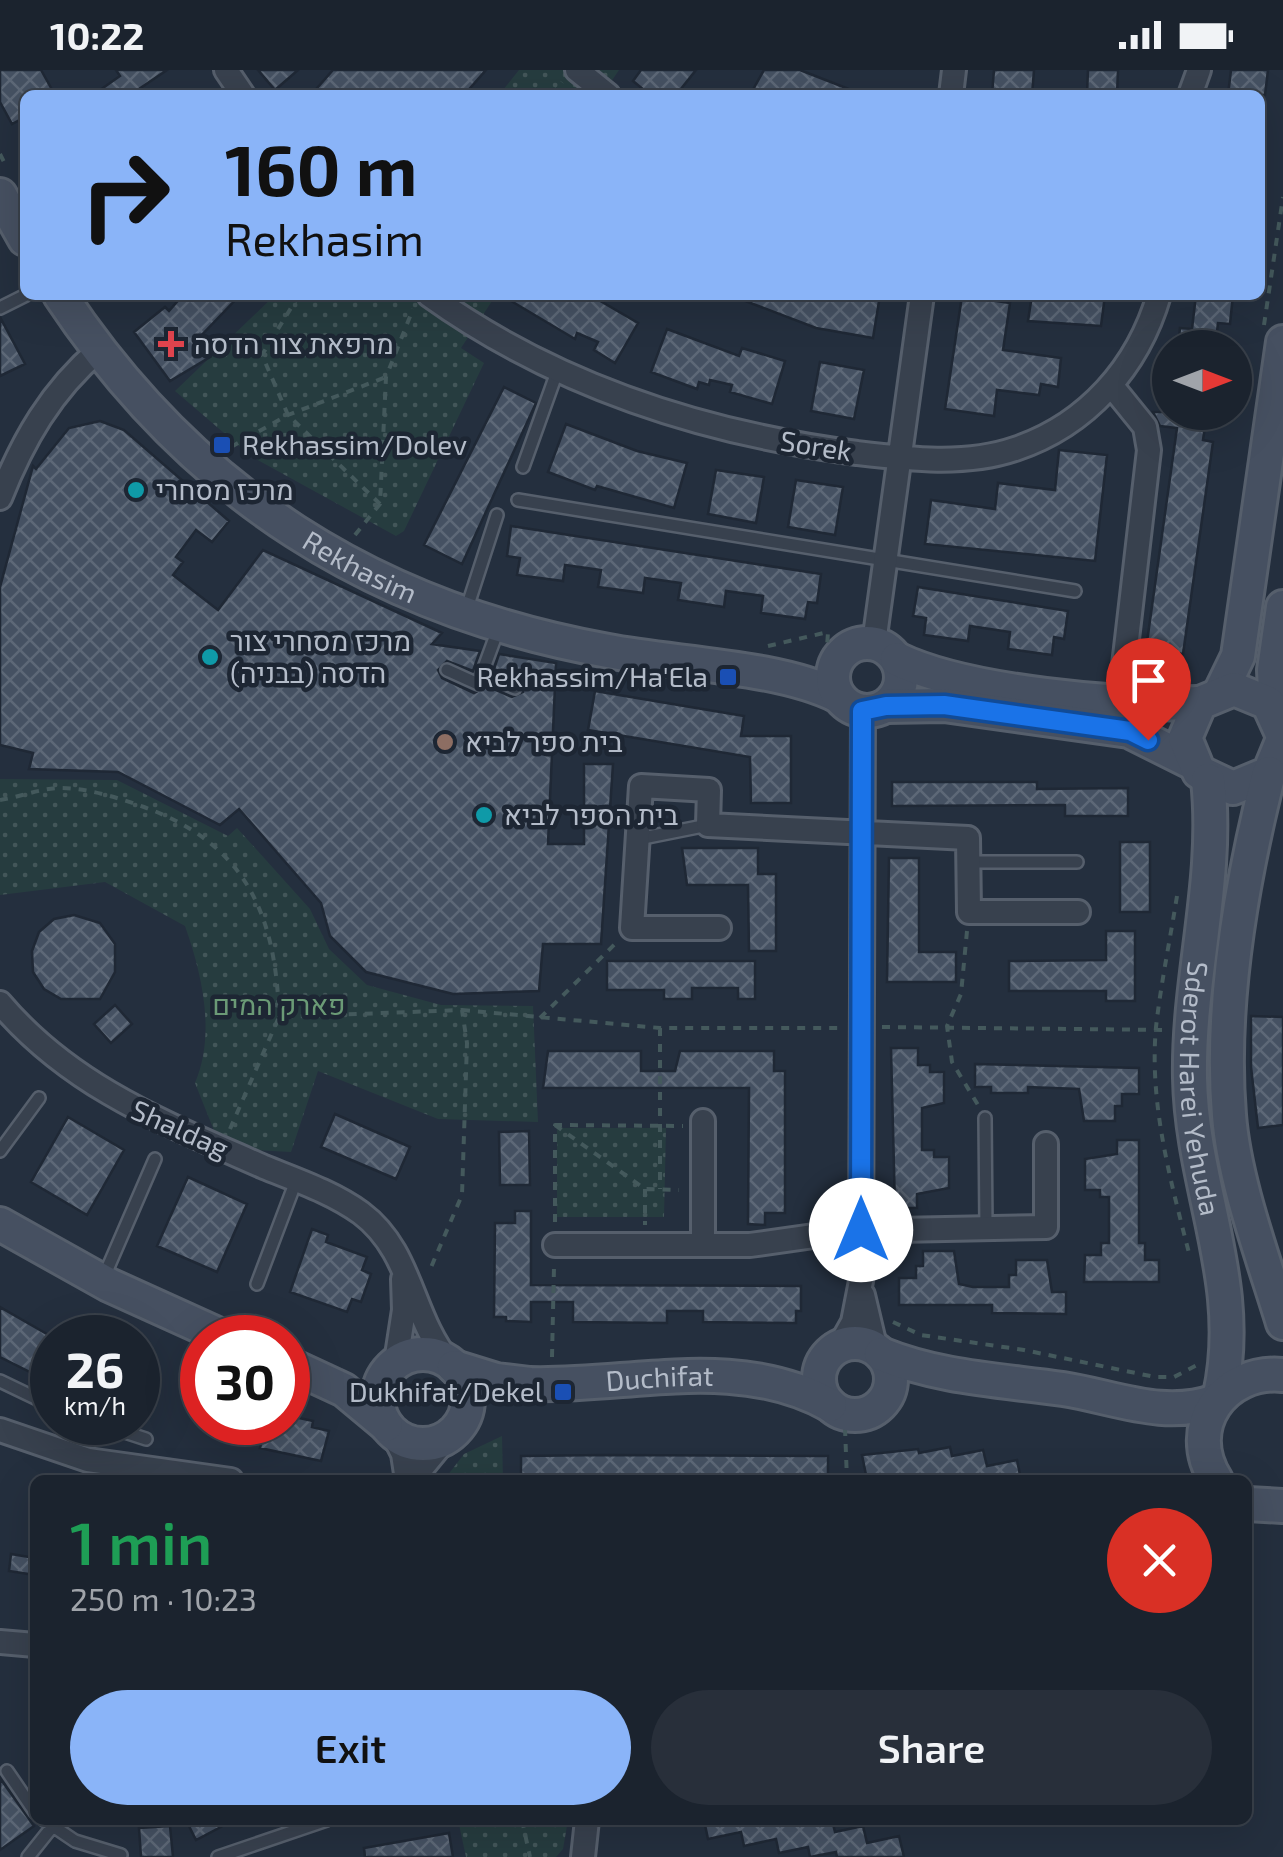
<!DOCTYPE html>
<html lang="en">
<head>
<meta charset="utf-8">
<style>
  :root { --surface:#1b232e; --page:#282f3a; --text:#f1f3f6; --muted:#a0a4aa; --line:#39404a; --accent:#8ab4f8 }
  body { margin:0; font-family:"Exo 2",Heebo,sans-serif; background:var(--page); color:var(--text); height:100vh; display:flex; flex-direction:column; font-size:38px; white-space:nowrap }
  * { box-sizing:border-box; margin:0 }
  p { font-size:32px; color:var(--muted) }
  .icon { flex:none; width:55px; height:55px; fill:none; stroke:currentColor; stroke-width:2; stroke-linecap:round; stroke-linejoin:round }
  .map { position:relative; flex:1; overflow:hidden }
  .sheet { position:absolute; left:30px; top:1405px; width:1222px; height:350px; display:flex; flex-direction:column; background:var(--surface); border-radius:15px; box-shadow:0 10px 40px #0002,0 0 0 2px var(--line) }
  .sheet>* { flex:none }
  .top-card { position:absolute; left:20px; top:20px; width:1245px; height:210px; border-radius:15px; box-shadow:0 10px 40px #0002,0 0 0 2px var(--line); background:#8ab4f8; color:#111; overflow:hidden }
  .needle { width:65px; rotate:90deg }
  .controls { position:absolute; left:1152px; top:260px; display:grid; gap:20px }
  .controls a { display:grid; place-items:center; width:100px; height:100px; border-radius:50%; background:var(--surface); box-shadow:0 10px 40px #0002,0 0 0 2px var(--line); font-size:50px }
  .speed { position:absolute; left:30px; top:1245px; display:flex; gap:20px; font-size:50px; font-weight:700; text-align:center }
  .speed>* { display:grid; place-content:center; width:130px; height:130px; border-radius:50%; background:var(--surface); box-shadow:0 10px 40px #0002,0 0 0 2px var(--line); line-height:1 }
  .speed small { font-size:25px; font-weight:400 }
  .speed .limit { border:15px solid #d22; background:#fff; color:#111 }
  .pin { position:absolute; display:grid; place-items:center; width:85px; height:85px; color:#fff; margin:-102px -42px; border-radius:50% 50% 50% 0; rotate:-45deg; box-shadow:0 0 10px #0007 }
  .pin .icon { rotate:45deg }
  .me { position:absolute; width:110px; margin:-55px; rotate:0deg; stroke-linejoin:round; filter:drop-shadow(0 0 8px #0008) }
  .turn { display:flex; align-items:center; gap:35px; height:210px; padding:0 40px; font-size:45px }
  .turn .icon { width:130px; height:130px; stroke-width:2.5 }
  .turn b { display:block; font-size:70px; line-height:85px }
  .round { display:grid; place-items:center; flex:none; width:105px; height:105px; border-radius:52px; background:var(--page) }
  .overview { display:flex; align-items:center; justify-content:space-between; height:170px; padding:0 40px }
  h1 { font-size:60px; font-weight:600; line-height:75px; color:#1e9e55 }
  .primary-button { display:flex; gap:20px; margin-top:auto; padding:20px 40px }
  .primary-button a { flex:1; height:115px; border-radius:60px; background:var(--accent); color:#111; font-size:40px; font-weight:600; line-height:115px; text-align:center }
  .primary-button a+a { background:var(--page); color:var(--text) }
  .status { display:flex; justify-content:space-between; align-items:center; height:70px; padding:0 50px; background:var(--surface); direction:ltr }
  .status svg { height:28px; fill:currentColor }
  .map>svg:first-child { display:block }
</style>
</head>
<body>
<div class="status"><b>10:22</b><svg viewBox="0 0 49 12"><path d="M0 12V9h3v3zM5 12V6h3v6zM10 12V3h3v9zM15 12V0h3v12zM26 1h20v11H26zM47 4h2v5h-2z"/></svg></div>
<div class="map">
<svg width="1283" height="1787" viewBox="0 0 1283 1787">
  <defs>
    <pattern id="park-dots" width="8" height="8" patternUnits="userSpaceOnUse" patternTransform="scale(2.5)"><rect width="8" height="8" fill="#263c3f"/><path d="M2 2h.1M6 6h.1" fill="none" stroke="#435659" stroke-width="1.8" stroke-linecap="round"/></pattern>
    <pattern id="building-cross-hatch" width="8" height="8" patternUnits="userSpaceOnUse" patternTransform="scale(2.5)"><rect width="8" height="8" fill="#455162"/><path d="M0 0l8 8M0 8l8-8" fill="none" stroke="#5d6877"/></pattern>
  </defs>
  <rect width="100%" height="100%" fill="#242f3e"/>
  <!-- park -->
  <path fill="url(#park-dots)" d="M519,0H619L602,25H499Z
    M275,225H496L461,278L484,293L404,461L396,466L252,387L175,321Z
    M0,709L117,710L228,766L237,758L310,839L329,879L367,915L441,935L533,936L538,1052L438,1049L318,1001L291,1082L221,1078L195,1013C216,964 202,904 185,856L105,812L0,825Z
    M557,1058H666L664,1147H557Z
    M502,1366L503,1410H444L464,1384Z
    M458,1750H568L563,1779L556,1787H466Z"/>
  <!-- building -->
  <path fill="url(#building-cross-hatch)" stroke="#1f2835" stroke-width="2.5" d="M0,0H41L55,25H25V47L12,54L0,32Z
    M116,0H167L130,25H93L120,6Z
    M258,0H298L275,20Z
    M333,0H486L464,25H311Z
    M641,0H696L676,25H650L633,11Z
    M764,0H800L864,25H750Z
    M994,0H1034L1032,25H992Z
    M1088,0H1118L1117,25H1087Z
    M1231,0H1268L1265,25H1228Z
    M183,225H240L196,271L210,287L170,311L134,262L165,237L169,241Z
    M501,225H590L638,253L615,293L594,280L598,272L577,263L575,269Z
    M730,225H880L873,268L816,258Z
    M1032,225H1105L1101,256L1028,251Z
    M1196,225H1233L1230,254L1218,253L1215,278H1178L1180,258L1192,259Z
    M962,226L1010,233L1003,280L1061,288L1058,317L1041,314L1039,325L997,320L994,346L945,339Z
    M0,247L25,294L0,306Z
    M667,259L739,286L742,278L785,291L772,334L730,322L732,315L710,310L709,315L699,312L697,319L651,302Z
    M820,292L864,300L854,349L811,341Z
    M504,317L536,333L462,494L424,475Z
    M1153,342H1207L1203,370L1213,372L1183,584L1146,579L1177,358L1160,356Z
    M100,351L124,360L229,451L212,472L196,460L176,487L183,492L173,505L218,540L263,480L442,563L432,574L480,581L473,601L447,591L438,600L442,608L474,623L487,616L512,627L523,622L522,612L494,599L499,584L556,593L548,774H584V694H613L601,874H543L539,921L453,924L366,902L330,866L321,833L239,739L220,755L118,702L29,699L33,683L0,675V517L33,396L36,399L69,358Z
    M566,354L637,381L687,393L674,438L597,416L595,420L548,402Z
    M1059,380L1107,385L1095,491L925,474L931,430L995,439L998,413L1055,420Z
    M716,400L764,407L756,453L708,444Z
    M796,410L843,417L835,465L788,457Z
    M511,456L821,504L817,533L808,532L805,549L761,543L763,526L726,521L724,537L678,530L681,513L645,508L643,523L598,517L601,500L565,495L563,511L517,505L520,488L507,486Z
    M918,517L1068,541L1064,569L1054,567L1052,585L1008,579L1010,562L970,556L968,571L924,565L926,548L913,546Z
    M595,621L744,646L741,666H791V733H751L750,687L588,660Z
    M892,712H1037V719L1128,718V746H1065V735L892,736Z
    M1120,772H1150V842H1120Z
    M682,778H758V804H776V881H749L748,815H687Z
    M889,788H919V882H956V912H887Z
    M74,845L100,853L115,874V902L100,929H61L44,919L33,902L32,881L39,862L54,849Z
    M1106,861H1135V931H1106V921H1009V891L1106,890Z
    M607,891H755V929H738V918H692V929H664V920H607Z
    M115,935L132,954L111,973L94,954Z
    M1251,946L1283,947V1055L1258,1058L1251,997Z
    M891,978H918V995H930V1002H944V1033L922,1038V1080H934V1087H949V1118L917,1124V1138H895Z
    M548,981H641V1001H675L680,981H774V1001H785V1143H765V1155L748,1154L749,1018H543Z
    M975,994L1139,998V1024H1122V1036H1115V1051H1084L1079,1019L1028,1017V1023H991V1017H975Z
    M335,1044L410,1077L396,1109L321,1077Z
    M68,1047L124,1080L87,1145L31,1112Z
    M529,1061L530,1115H500L499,1062Z
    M1117,1070H1139V1173H1145V1190H1159V1212H1084L1085,1185H1101V1173H1109V1127H1100V1120H1085V1089L1117,1084Z
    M188,1107L247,1134L217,1202L157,1176Z
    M515,1141H531V1215L801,1216V1241H796V1253L703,1252V1241H667V1253L573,1252V1232H531V1252L506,1251V1247H494L495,1153H515Z
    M312,1159L328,1165L326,1172L367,1187L362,1200L371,1204L361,1232L352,1229L347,1242L290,1222Z
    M923,1181H954L959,1214L973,1217H1009V1205H1016V1190H1047L1052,1222H1066V1244L992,1243V1235H899V1208H916V1196H923Z
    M0,1237L52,1267V1313L0,1287Z
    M290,1346L313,1351L312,1357L329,1361L321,1391L260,1378L266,1352H288Z
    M950,1377L952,1386L983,1380L987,1396L1017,1390L1021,1410H867L862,1385L918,1379L919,1383Z
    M606,1385L828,1386V1410H521V1386Z
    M11,1484L35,1488V1505L9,1501Z
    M0,1708L34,1756L0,1780Z
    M186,1750H234L196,1770Z
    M704,1750H832L835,1762L863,1756L867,1773L899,1766L904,1787H837L836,1782L810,1787L808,1777L779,1783L776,1769L744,1776L741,1762L708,1769Z
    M170,1756L173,1787H141L139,1758Z
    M449,1763L453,1787H365L364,1778Z"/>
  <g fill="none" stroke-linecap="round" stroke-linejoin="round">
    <!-- lane casing -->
    <g stroke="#565f6c" stroke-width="16">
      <path id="lane" d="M0,238L26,225
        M523,397L557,302
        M518,430L1075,521
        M466,541L497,445
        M447,600L478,614L499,557
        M482,604L515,618
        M638,769L708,755
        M968,792H1077
        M985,1048L986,1157
        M0,1081L39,1028
        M103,1209L155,1089
        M257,1214L296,1111
        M0,1311L52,1336
        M94,1352L146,1369
        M7,1701L35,1742
        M44,1750L75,1771L121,1785
        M28,1787L52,1757
        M218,1787L327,1750"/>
    </g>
    <!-- street casing -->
    <g stroke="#565f6c" stroke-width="28">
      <path id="street" d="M226,0L243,25
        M577,0L608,25
        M951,25L954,0
        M1190,25L1199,0
        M429,225C556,316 702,363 857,383C908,389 966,396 1015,379C1087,355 1138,297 1159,225
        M1111,315L1145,357L1149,380L1124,595
        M0,428C23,370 51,321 99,280
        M874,573L922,225
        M719,858H632L641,716L709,720L708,755L968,768L969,842H1078
        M0,933C71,1017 165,1053 264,1097C296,1110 332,1122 361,1143C412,1181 411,1246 449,1292
        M703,1051V1175
        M555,1175H750L849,1161L1046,1157V1074
        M863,1225L876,1280
        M839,1277L853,1252L861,1211L863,641
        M396,1292L404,1240L403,1209
        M0,1360L88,1390L231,1410
        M391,1360L403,1384L407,1410
        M412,1410L449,1365
        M0,1572L35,1575
        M583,1787L587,1750"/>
    </g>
    <!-- secondary casing -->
    <g stroke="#565f6c" stroke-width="38">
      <g id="secondary">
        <path d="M0,125L25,169"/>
        <path id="s1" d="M60,225C192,424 374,539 608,581C675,594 778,596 838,626"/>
        <circle cx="867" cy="607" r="34"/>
        <path d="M897,589C967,623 1121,636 1200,633"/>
        <path d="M1221,621L1238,586L1283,272"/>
        <path d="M886,636L944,635L1129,661L1191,692"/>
        <path d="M1276,643L1274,600L1283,537"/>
        <path d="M1283,666L1268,633L1234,619L1200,633L1185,668L1199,702L1233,718L1269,703L1283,669"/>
        <path d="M1269,703C1242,809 1220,936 1229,1045C1234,1111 1264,1190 1283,1253"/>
        <path id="s2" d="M1208,710C1219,810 1188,908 1190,1008C1192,1119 1245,1213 1220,1325"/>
        <path d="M0,1154L109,1215L226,1268"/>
        <circle cx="855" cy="1309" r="36"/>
        <path d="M881,1284C940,1308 1000,1310 1063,1319C1115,1327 1163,1350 1216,1331"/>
        <circle cx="423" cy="1329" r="45"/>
        <path d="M288,1294L344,1320L386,1355"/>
        <path id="s3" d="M454,1297L496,1310L530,1314C630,1317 737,1283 830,1335"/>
        <path d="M1216,1410C1182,1357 1224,1299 1283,1305"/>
        <path d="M1248,1434L1283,1436"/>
      </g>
    </g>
    <!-- path -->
    <path stroke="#44595c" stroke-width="4" stroke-dasharray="8 8" stroke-linecap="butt" d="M552,25L562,12
      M0,84L7,98
      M299,225L262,285L288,345L380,434
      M1264,255L1283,127
      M231,377L288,345L386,307
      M355,465L380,434L386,307L413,239
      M768,576L828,562L826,592
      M0,730C20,727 41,718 61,718C87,718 119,728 144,737C245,774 276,843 279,947
      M1177,826C1170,870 1161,913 1156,957C1149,1035 1171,1112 1190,1187
      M967,861L961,924L947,956L952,992L978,1035
      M462,940L660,958H842
      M540,948L618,871
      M882,957L1167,960
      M660,958V1119
      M555,1055L645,1119L679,1120
      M230,1059L279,947L462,940L467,973L462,1125L429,1202
      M645,1119V1155
      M555,1152V1055L683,1056
      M893,1252L921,1265L1024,1280L1155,1307H1174L1197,1295
      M552,1287L554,1197
      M845,1358L847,1410
      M522,1750L530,1787"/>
    <!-- lane -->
    <use href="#lane" stroke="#38414e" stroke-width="11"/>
    <!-- street -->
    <use href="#street" stroke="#38414e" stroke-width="22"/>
    <!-- secondary -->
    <use href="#secondary" stroke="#465061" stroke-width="32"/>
  </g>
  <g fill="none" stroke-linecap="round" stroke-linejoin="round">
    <!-- route casing -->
    <g stroke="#114b97" stroke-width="25">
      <path id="route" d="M861,1160L862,641L886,636L944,635L1130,661L1148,670"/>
    </g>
    <!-- route -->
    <use href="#route" stroke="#1a73e8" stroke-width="18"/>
  </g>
  <!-- markers -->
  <path fill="#e0444e" stroke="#1d2633" stroke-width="4" d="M166 259h10v10h10v10h-10v10h-10v-10h-10v-10h10z"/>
  <g fill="#1a4fb4" stroke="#1d2633" stroke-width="4">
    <rect x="212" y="365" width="20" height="20" rx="5"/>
    <rect x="718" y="597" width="20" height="20" rx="5"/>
    <rect x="553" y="1312" width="20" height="20" rx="5"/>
  </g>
  <g fill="#0f9aa8" stroke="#1d2633" stroke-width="4">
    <circle cx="136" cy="420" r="10"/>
    <circle cx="210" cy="587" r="10"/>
    <circle cx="484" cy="745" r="10"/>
  </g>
  <circle fill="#8d6e63" stroke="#1d2633" stroke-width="4" cx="445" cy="672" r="10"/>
  <g text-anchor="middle" stroke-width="9" stroke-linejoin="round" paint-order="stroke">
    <!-- poi labels -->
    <g font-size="28" fill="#b4bcc9" stroke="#1d2633" text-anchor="start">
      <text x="194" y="284">מרפאת צור הדסה</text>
      <text x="242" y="385">Rekhassim/Dolev</text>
      <text x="156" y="430">מרכז מסחרי</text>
      <text x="230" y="581">מרכז מסחרי צור<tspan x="230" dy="32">הדסה (בבניה)</tspan></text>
      <text x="708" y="617" text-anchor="end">Rekhassim/Ha'Ela</text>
      <text x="465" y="682">בית ספר לביא</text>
      <text x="504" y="755">בית הספר לביא</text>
      <text x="543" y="1332" text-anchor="end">Dukhifat/Dekel</text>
    </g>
    <!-- street labels -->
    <g font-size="28" fill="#b4bcc9" stroke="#1d2633">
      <text transform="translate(816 376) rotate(9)" y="10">Sorek</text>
      <text dy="10" stroke="none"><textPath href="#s1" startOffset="410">Rekhasim</textPath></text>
      <text dy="10" stroke="none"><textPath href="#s2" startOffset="310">Sderot Harei Yehuda</textPath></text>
      <text transform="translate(180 1059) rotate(24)" y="10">Shaldag</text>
      <text dy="10" stroke="none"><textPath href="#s3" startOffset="208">Duchifat</textPath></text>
    </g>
    <!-- park labels -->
    <g font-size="28" fill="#6b9a76" stroke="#1d2633">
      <text x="279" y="945">פארק המים</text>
    </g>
  </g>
</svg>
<div class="controls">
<a><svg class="needle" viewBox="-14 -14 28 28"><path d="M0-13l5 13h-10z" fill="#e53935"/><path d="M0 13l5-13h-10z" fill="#a0a4aa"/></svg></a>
</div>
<div class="speed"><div>26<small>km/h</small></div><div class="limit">30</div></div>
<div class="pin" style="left:1148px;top:670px;background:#d93025"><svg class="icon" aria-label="arrive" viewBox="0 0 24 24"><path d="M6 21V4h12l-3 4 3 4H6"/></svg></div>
<svg class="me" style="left:861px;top:1160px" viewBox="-20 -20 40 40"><circle r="19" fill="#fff"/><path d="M0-13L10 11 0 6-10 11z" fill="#1a73e8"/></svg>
<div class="top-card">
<div class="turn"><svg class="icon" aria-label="right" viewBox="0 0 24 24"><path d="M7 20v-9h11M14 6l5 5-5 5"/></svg><div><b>160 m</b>Rekhasim</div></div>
</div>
<section class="sheet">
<div class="overview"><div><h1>1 min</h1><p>250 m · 10:23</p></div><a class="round" style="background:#d93025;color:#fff"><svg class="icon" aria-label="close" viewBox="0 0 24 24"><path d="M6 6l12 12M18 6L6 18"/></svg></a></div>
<div class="primary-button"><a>Exit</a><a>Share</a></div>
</section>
</div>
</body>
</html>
